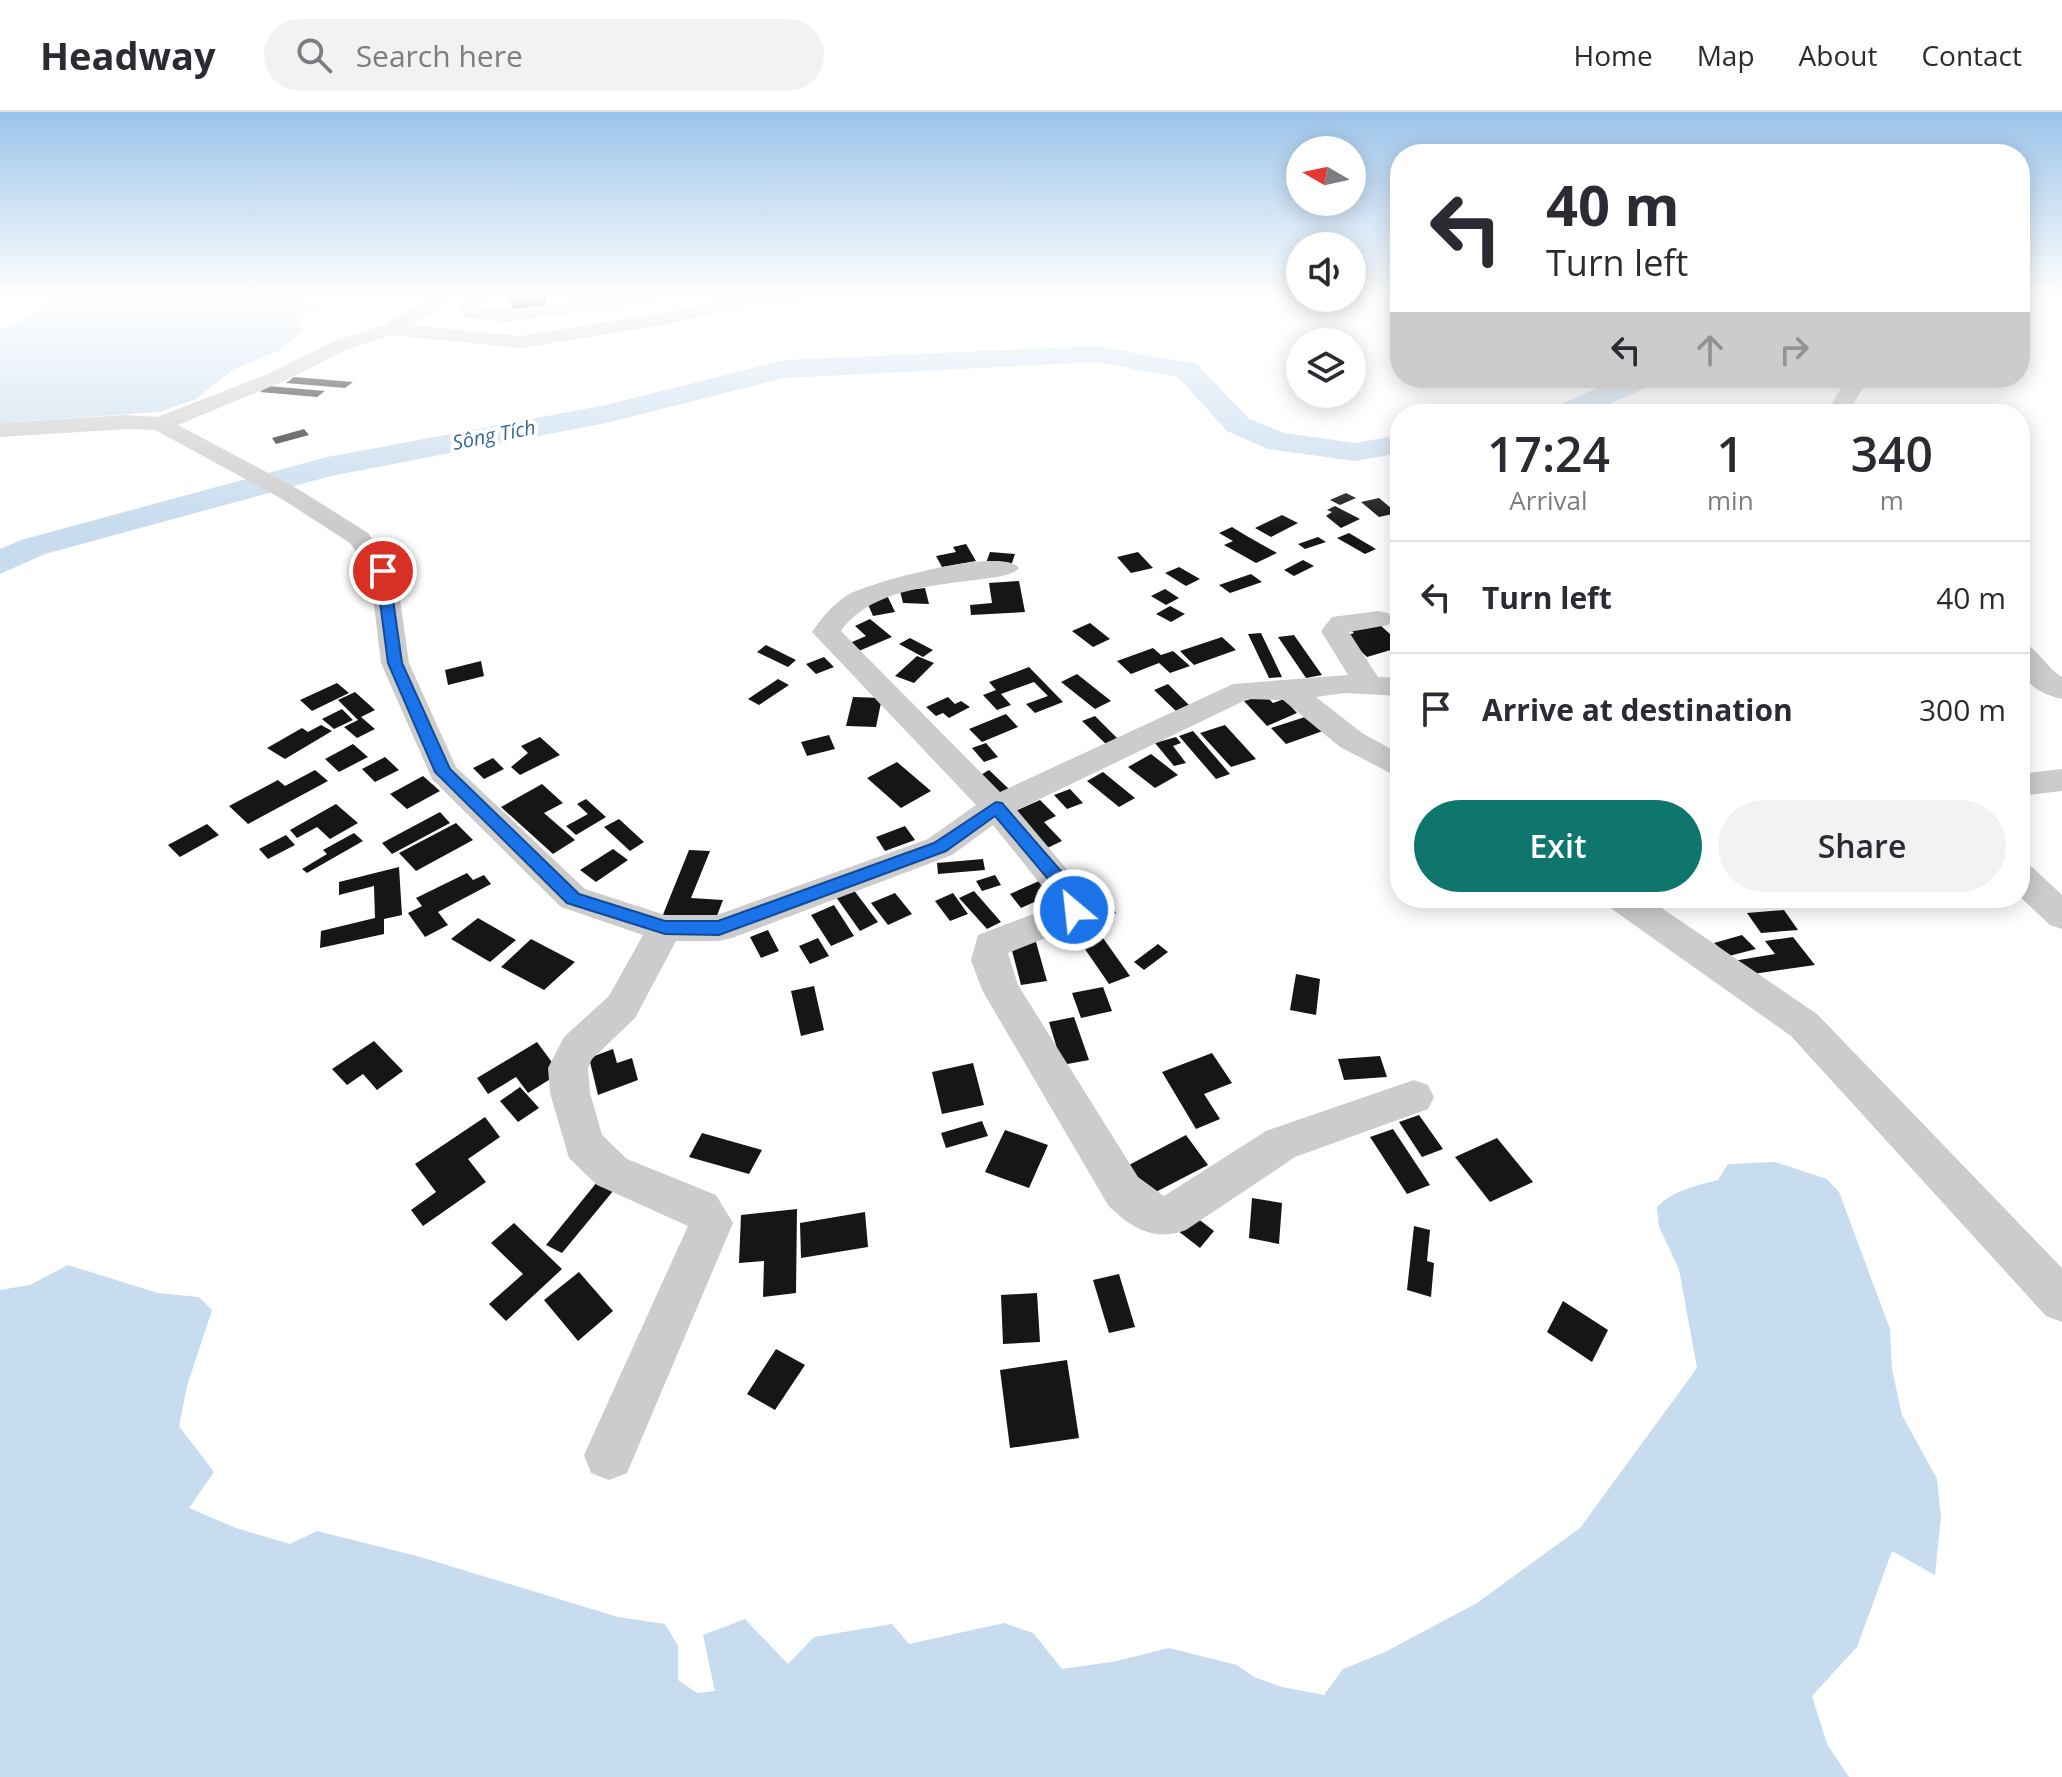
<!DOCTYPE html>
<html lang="en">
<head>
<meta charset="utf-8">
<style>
  :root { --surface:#fff; --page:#f2f2f3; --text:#2b2b33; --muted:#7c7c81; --line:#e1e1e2; --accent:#0f766e }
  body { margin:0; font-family:"Open Sans",sans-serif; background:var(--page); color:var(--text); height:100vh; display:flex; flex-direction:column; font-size:30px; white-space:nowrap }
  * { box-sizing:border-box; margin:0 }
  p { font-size:26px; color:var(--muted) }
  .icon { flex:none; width:44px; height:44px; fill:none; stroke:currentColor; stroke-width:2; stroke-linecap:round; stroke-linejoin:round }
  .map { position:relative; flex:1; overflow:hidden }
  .details { position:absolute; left:1390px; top:292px; width:640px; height:504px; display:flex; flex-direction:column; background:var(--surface); border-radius:32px; box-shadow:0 4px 20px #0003 }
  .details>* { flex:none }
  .top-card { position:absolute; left:1390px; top:32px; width:640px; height:244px; border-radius:32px; box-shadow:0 4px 20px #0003; background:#fff; color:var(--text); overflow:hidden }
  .needle { width:52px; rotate:279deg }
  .tools { position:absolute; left:1286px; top:24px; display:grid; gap:16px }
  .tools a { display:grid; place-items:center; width:80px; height:80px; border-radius:50%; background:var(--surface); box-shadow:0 4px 20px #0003; font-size:40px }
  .pin { position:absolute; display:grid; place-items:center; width:68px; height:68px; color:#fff; margin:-34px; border:4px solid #fff; border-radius:50%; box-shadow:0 2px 8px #0007 }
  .me { position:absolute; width:88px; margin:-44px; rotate:332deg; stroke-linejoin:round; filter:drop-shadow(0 0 6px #0008) }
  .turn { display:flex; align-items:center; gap:28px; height:168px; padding:0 24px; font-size:36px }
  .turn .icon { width:104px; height:104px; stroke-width:2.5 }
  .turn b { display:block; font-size:56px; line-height:68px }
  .lanes { display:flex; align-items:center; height:76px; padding:0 24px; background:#0003; justify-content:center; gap:40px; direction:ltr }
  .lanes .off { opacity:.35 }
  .eta { display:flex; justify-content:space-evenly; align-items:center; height:136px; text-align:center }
  .eta b { font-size:48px; font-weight:600; line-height:56px }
  .action { display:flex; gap:16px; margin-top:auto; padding:16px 24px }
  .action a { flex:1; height:92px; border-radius:48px; background:var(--accent); color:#fff; font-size:32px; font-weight:600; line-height:92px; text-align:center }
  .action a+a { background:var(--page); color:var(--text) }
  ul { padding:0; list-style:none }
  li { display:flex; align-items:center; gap:24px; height:112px; padding:0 24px; border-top:2px solid var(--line) }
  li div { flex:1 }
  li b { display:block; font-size:30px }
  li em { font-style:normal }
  header { display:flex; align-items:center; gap:48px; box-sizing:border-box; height:112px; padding:0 40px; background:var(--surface); border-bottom:2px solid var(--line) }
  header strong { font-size:38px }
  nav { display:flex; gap:44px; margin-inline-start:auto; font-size:28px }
  .search { width:560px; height:72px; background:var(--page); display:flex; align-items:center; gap:20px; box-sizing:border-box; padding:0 28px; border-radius:44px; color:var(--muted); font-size:30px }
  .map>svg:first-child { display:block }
</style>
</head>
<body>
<header>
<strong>Headway</strong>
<div class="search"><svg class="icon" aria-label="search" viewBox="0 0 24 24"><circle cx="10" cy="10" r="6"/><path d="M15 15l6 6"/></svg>Search here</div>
<nav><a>Home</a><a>Map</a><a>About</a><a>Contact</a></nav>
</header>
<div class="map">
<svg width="2062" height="1665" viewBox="0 0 2062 1665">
  <rect width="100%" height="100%" fill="#fff"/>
  <!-- water -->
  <path fill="#c7dcee" d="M107,181H311L305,185L307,189L319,195L301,205L298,213L305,216L280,238L234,257L196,287L160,300L0,311V218L25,207L55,185Z
    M1775,1050L1827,1067L1839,1080L1890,1217L1892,1257L1902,1303L1937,1367L1941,1405L1935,1463L1892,1439L1857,1535L1812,1584L1827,1632L1849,1665H0V1178L30,1173L68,1153L158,1181L199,1185L212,1198L187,1274L179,1314L214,1360L189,1396L236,1416L290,1432L317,1419L417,1444L618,1505L665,1512L678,1534V1568L697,1581L715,1579L703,1523L745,1507L788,1552L814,1525L892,1512L909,1532L1004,1511L1033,1521L1062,1557L1117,1549L1169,1536L1237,1553L1254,1565L1282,1575L1324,1583L1343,1557L1385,1540L1477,1491L1580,1416L1697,1256L1679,1157L1659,1115L1657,1095C1674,1078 1695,1074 1718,1068L1728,1052Z"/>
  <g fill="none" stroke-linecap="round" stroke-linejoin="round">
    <!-- river -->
    <path fill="#c7dcee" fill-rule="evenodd" d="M1096,234L1197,252L1249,307L1285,321L1355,331L1400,323V341L1355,349L1268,337L1227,319L1178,265L1096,250L785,266L606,311L331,364L45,442L0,462V437L21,428L327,345L606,293L785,248Z
      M1620,266H1658L1654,272L1588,302H1548L1552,296Z"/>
  </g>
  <!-- building -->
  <path fill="#161616" d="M509,181H543L547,193L513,198Z
    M294,265L353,270L345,276L286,271Z
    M268,274L325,279L317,285L260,280Z
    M304,317L309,323L276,332L272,326Z
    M1346,381L1356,386L1340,393L1330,388Z
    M1379,386L1397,401L1379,405L1361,390Z
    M1335,394L1360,407L1341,416L1326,404L1332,400L1327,398Z
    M1282,403L1298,411L1271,425L1255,416Z
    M1232,415L1245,423L1277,441L1256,451L1224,433L1233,429L1219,421Z
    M1349,421L1376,437L1365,442L1337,426Z
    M1318,425L1326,430L1305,437L1298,432Z
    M966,432L976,449L942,455L936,444L956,440L953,435Z
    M990,440L1015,442L1011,454L986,451Z
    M1138,440L1153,456L1131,461L1117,445Z
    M1303,448L1314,454L1294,464L1284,458Z
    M1179,455L1200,467L1186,474L1165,461Z
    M1251,462L1262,470L1230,481L1219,473Z
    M1019,469L1025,500L971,503L970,493L992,491L989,471Z
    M925,476L929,492L903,491L900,479Z
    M1165,477L1179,486L1166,493L1151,484Z
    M885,479L895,500L873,504L864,483Z
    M1170,494L1185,502L1171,510L1156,502Z
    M870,507L892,525L854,541L845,533L866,524L855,514Z
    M1090,511L1110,527L1093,535L1072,519Z
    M1360,513L1365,517L1380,513L1390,522L1397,520L1400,543L1394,537L1367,545L1345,524L1354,521L1349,516Z
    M1261,521L1282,565L1269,566L1248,522Z
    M1294,523L1322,563L1306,566L1278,525Z
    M1222,525L1236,538L1194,553L1180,539Z
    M910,526L933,538L923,545L899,532Z
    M766,533L796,548L788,555L757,540Z
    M1153,536L1161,543L1173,539L1190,554L1170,561L1159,551L1131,562L1117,549Z
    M917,544L934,551L914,571L895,564Z
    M824,545L834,555L816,562L806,552Z
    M481,549L484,564L448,573L445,558Z
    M1029,555L1063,590L1035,601L1026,592L1048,584L1034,570L1001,582L1011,593L997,598L983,583L996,578L989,570Z
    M1077,562L1111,589L1095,597L1061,570Z
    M778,567L789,573L759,593L748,587Z
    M337,571L349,581L312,599L300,588Z
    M1168,572L1190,594L1176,599L1154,578Z
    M355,580L375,598L361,605L375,617L357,626L344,615L358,608L338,588Z
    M1265,583L1273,591L1284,587L1297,601L1267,614L1244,589Z
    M853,585L882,586L876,615L846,614Z
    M948,585L955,592L961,589L970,595L949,606L943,601L936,604L926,595Z
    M342,597L353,608L334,617L322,607Z
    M1006,602L1018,615L982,630L969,617Z
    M1095,604L1119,628L1107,633L1082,609Z
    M1308,604L1323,619L1286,632L1271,616Z
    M321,613L332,619L285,647L267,636L302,616L308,620Z
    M1225,613L1256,647L1231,655L1200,621Z
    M1193,619L1230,662L1216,667L1179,624Z
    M829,623L835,637L807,644L801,630Z
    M540,625L560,643L520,663L511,655L528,641L521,634Z
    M1176,625L1181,631L1173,634L1186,651L1174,654L1155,631Z
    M986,631L998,645L984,650L972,636Z
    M353,632L368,645L339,660L325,647Z
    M1151,642L1178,663L1155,676L1128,655Z
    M385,645L399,658L375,670L362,657Z
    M493,646L504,657L484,667L473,656Z
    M897,650L931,679L901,696L867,666Z
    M315,658L328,669L248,712L229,694L278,668L285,674Z
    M989,658L1009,677L998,682L979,664Z
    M1103,660L1135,686L1119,695L1087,669Z
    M423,664L440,679L407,697L390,682Z
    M542,672L563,691L544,701L575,728L553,742L501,695Z
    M1070,677L1083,691L1067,697L1054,683Z
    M586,687L606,705L576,723L566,714L588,702L577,692Z
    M1040,688L1056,704L1044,710L1062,729L1043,738L1009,702Z
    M336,692L358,711L330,727L317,715L297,726L290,718Z
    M440,700L450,711L392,742L382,731Z
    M619,707L644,730L630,739L604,715Z
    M456,711L473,728L416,759L399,741Z
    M207,712L219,723L180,745L168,733Z
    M905,714L915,728L885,739L876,725Z
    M354,721L363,729L307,761L302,757L327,742L323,738Z
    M286,723L295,733L268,747L259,737Z
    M613,737L628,748L596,770L580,758Z
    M689,738L710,739L691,786L723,788L715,809L662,805Z
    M983,747L985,758L938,762L937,751Z
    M399,755L402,803L384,807V822L320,836L321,819L375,806L374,774L339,783V770Z
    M467,761L473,768L484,763L491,772L438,800L448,813L425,825L408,801L422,794L416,786Z
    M995,763L1001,773L982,779L976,769Z
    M1039,769L1050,783L1021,796L1010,782Z
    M853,777L878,810L860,819L836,785Z
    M974,779L1001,810L987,817L959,786Z
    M895,781L912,802L888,813L871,791Z
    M953,781L968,802L950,809L935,789Z
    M1107,790L1116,801L1102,807L1094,795Z
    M834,793L854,824L831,834L811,803Z
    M1784,798L1798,818L1761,821L1747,801Z
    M478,806L516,828L490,850L451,827Z
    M768,818L779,839L761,846L750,825Z
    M1098,819L1130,864L1109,872L1078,827Z
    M1034,823L1047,869L1021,873L1009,827Z
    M1742,823L1756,837L1729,844L1714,831Z
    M1793,825L1815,853L1753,862L1733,849L1775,842L1765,829Z
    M818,826L829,844L810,852L799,834Z
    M531,827L575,850L544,878L501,855Z
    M1158,832L1168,840L1144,858L1134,850Z
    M1296,862L1320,867L1316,903L1290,898Z
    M814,874L824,918L801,924L791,879Z
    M1103,875L1112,899L1081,906L1072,881Z
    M1074,905L1089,948L1062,953L1049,910Z
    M374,929L403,959L377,978L363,962L347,973L332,957Z
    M537,930L560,961L528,981L516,965L488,982L477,966Z
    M613,937L617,951L632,946L638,968L598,983L589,946Z
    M1212,941L1232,971L1204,982L1220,1007L1196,1017L1162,960Z
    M1380,944L1387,965L1344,968L1338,947Z
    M973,951L984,993L942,1002L932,960Z
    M520,975L539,996L518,1010L500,989Z
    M1419,1003L1443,1037L1422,1045L1399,1010Z
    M485,1005L500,1025L468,1047L486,1070L423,1114L411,1098L436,1080L415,1052Z
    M982,1009L988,1024L946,1036L941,1021Z
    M1393,1017L1430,1073L1407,1082L1370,1025Z
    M1005,1018L1048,1033L1029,1076L985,1060Z
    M702,1021L762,1038L749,1062L689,1045Z
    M1186,1023L1208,1053L1150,1083L1129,1053Z
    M1497,1026L1533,1070L1490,1090L1455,1045Z
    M606,1059L623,1067L562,1141L546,1133Z
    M1252,1086L1282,1091L1279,1132L1249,1126Z
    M797,1097L796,1181L763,1185L764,1149L739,1151L741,1103Z
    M1188,1099L1214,1119L1200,1136L1173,1115Z
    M865,1100L868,1135L801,1146L800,1111Z
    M514,1111L562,1157L506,1209L489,1192L523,1162L491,1131Z
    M1414,1114L1430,1118L1427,1149L1434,1151L1431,1185L1407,1178Z
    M579,1160L613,1199L578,1229L544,1188Z
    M1119,1162L1135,1215L1109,1221L1093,1168Z
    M1037,1181L1040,1230L1003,1232L1001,1183Z
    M1563,1189L1608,1218L1592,1250L1547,1220Z
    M776,1237L805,1253L775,1298L747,1282Z
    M1067,1248L1079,1326L1010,1336L1000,1258Z"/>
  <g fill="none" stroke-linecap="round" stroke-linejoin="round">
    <!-- minor -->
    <path fill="#ccc" fill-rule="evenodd" d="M440,181H464L411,213L520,224L669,200L735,183L820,181L811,187L735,195L669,212L520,236L391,223L346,238L284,269L178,313L298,377L368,421L396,459L409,551L456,655L585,777L665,803H717L928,727L976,693L812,520C822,506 831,494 846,484C869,470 1003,434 1019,456C1005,476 882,459 841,519L1000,680L1233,572L1348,563L1321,519L1332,505L1378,499L1388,501L1392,507L1388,513L1349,520L1378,565L1400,566V584L1345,581L1316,585L1362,621L1400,642V666L1340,635L1283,588L1248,587L1017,698L1086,780L1092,798L1079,813L1008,841L1018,873L1138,1065L1164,1084L1266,1019L1414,968L1428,973L1434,985L1428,997L1295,1045L1186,1118C1155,1130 1130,1116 1108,1093L982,878L971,848L978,823L1057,793L993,713L952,743L732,826L719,829H676L635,906L592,947L588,956L590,981L602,1023L627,1047L716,1083L733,1111L627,1361L609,1368L591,1361L584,1343L688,1114L597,1073L569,1046L550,981L548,956L564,925L609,884L643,823L561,795L432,667L381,551L370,459L350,431L282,387L155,318L127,317L0,325V311L127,303L157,305L270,261L332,230L383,213Z
      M470,181H490L479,196L507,198L626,181H678L669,187L507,210L463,205L461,193Z
      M1844,266H1864C1863,282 1853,288 1850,302H1828C1831,287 1842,281 1844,266Z
      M2020,530C2037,534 2046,556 2062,565V587C2026,578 2020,564 2020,530Z
      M2062,657V679L2020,684V662Z
      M2020,752L2032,755L2062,783V817L2050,813L2020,785Z
      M1604,786H1647L1817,902L2062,1156V1210L2046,1204L1791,924L1609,795Z"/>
  </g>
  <!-- sky -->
  <linearGradient id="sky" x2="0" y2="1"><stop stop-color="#9bc4ea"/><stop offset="0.44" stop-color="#fff"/><stop offset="1" stop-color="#fff" stop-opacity="0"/></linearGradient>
  <rect width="2062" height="415" fill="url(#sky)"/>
  <!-- route -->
  <path fill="#1a73e8" stroke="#114b97" stroke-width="2" d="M383,455L389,459L402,551L450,657L579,782L665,809H718L934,731L996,690L1002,691L1073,773L1083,798L1074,805L1068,803L1059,780L995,704L946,739L719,823L665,822L567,791L435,660L388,551L376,459Z"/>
  <g text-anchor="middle" stroke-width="8" stroke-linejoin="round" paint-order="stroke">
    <!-- far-water labels -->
    <g font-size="20" font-style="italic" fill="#376a98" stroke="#fff">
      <text transform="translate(494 323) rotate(-11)" y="7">Sông Tích</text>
    </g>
  </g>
</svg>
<div class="tools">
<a><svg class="needle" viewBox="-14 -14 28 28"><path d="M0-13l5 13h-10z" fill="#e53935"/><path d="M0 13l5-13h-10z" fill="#7c7c81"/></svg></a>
<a><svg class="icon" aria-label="sound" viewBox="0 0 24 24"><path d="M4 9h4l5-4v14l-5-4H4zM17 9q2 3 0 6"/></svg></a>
<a><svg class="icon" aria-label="layers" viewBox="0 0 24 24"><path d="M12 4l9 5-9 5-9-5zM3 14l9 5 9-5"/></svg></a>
</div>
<div class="pin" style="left:383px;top:459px;background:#d93025"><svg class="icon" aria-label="arrive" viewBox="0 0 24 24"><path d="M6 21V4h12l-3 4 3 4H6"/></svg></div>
<svg class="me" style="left:1074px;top:798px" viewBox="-20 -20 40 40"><circle r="17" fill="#1a73e8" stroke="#fff" stroke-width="3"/><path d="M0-11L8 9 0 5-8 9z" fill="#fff"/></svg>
<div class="top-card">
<div class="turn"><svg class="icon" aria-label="left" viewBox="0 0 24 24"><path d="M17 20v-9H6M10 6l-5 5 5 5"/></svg><div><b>40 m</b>Turn left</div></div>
<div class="lanes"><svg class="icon" aria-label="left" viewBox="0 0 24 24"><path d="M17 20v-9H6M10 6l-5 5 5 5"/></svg><svg class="icon off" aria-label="ahead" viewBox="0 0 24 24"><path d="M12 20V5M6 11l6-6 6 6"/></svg><svg class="icon off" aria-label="right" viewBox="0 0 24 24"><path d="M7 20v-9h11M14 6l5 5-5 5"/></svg></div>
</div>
<section class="details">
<div class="eta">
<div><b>17:24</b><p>Arrival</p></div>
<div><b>1</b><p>min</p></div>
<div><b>340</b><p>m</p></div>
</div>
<ul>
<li><svg class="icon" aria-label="left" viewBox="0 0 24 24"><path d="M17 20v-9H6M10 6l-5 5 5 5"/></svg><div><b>Turn left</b></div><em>40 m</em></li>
<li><svg class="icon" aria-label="arrive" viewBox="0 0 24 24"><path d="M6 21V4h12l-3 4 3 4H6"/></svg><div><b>Arrive at destination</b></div><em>300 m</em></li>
</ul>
<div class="action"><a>Exit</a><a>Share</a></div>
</section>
</div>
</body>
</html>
